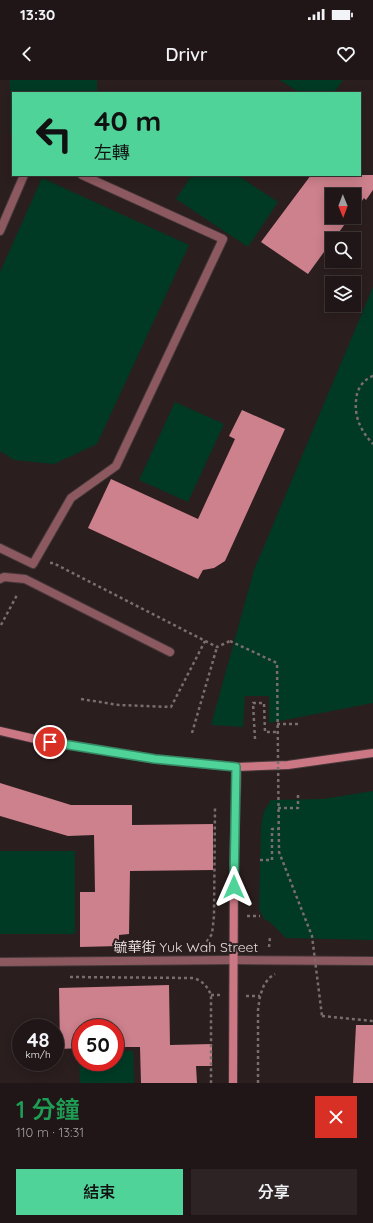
<!DOCTYPE html>
<html lang="zh-TW">
<head>
<meta charset="utf-8">
<style>
  :root { --surface:#201617; --page:#2d2324; --text:#f1f3f6; --muted:#a29fa1; --line:#3d3536; --accent:#4fd399 }
  body { margin:0; font-family:Quicksand,"Noto Sans TC",sans-serif; background:var(--page); color:var(--text); height:100vh; display:flex; flex-direction:column; font-size:15px; white-space:nowrap }
  * { box-sizing:border-box; margin:0 }
  p { font-size:13px; color:var(--muted) }
  .icon { flex:none; width:22px; height:22px; fill:none; stroke:currentColor; stroke-width:2; stroke-linecap:round; stroke-linejoin:round }
  .map { position:relative; height:1003px; overflow:hidden }
  .side { display:flex; flex-direction:column; background:var(--surface); flex:1 }
  .side>* { flex:none }
  .hud { position:absolute; left:12px; top:12px; width:349px; height:84px; border-radius:0px; box-shadow:0 2px 10px #0003,0 0 0 1px var(--line); background:#4fd399; color:#111; overflow:hidden }
  .needle { width:26px; rotate:179deg }
  .controls { position:absolute; left:325px; top:108px; display:grid; gap:8px }
  .controls a { display:grid; place-items:center; width:36px; height:36px; border-radius:0px; background:var(--surface); box-shadow:0 2px 10px #0003,0 0 0 1px var(--line); font-size:20px }
  .speed { position:absolute; left:12px; top:939px; display:flex; gap:8px; font-size:20px; font-weight:700; text-align:center }
  .speed>* { display:grid; place-content:center; width:52px; height:52px; border-radius:50%; background:var(--surface); box-shadow:0 2px 10px #0003,0 0 0 1px var(--line); line-height:1 }
  .speed small { font-size:10px; font-weight:400 }
  .speed .limit { border:6px solid #d22; background:#fff; color:#111 }
  .pin { position:absolute; display:grid; place-items:center; width:34px; height:34px; color:#fff; margin:-17px; border:2px solid #fff; border-radius:50%; box-shadow:0 1px 4px #0007 }
  .me { position:absolute; width:44px; margin:-22px; rotate:0deg; stroke-linejoin:round; filter:drop-shadow(0 0 3px #0008) }
  .turn { display:flex; align-items:center; gap:14px; height:84px; padding:0 16px; font-size:18px }
  .turn .icon { width:52px; height:52px; stroke-width:2.5 }
  .turn b { display:block; font-size:28px; line-height:34px }
  .round { display:grid; place-items:center; flex:none; width:42px; height:42px; border-radius:0px; background:var(--page) }
  .headline { display:flex; align-items:center; justify-content:space-between; height:68px; padding:0 16px }
  h1 { font-size:24px; font-weight:600; line-height:30px; color:#1e9e55 }
  .button { display:flex; gap:8px; margin-top:auto; padding:8px 16px }
  .button a { flex:1; height:46px; border-radius:0px; background:var(--accent); color:#111; font-size:16px; font-weight:600; line-height:46px; text-align:center }
  .button a+a { background:var(--page); color:var(--text) }
  .status { display:flex; justify-content:space-between; align-items:center; height:28px; padding:0 20px; background:var(--surface); direction:ltr }
  .status svg { height:11px; fill:currentColor }
  header { display:flex; justify-content:space-between; align-items:center; height:52px; padding:0 16px; background:var(--surface); font-size:18px; font-weight:600 }
  .map>svg:first-child { display:block }
</style>
</head>
<body>
<div class="status"><b>13:30</b><svg viewBox="0 0 49 12"><path d="M0 12V9h3v3zM5 12V6h3v6zM10 12V3h3v9zM15 12V0h3v12zM26 1h20v11H26zM47 4h2v5h-2z"/></svg></div>
<header><svg class="icon" aria-label="back" viewBox="0 0 24 24"><path d="M15 5l-7 7 7 7"/></svg>Drivr<svg class="icon" aria-label="heart" viewBox="0 0 24 24"><path d="M12 20l-8-8c-3-5 5-10 8-4 3-6 11-1 8 4z"/></svg></header>
<div class="map">
<svg width="373" height="1003" viewBox="0 0 373 1003">
  <rect width="100%" height="100%" fill="#2b1e1f"/>
  <!-- green -->
  <path fill="#003a24" d="M10,0H97V13H13V54H10Z
    M280,0H343L334,13H300Z
    M192,95H237L278,122L248,167L176,119Z
    M42,98L189,165L97,364L54,384L14,380L0,371V192Z
    M373,207V623L269,643V616H245L243,647L211,645L254,490Z
    M175,322L224,344L188,422L139,400Z
    M373,711V860L286,858L270,842L264,839L259,829L261,745L264,731L271,720L323,719Z
    M0,771H75V854H0Z
    M79,971H81V982H115V971H133L134,1003H80Z"/>
  <!-- building -->
  <path fill="#cd818c" d="M311,95H373V110L366,120L364,118L354,132V115H332V137H350L334,159H332V161L308,194L261,162Z
    M242,330L285,349L225,481L214,488L203,490L198,499L88,448L111,399L198,439L235,359L229,356Z
    M0,703L71,725H132V745L213,744V790L130,791L129,854L119,855V866L80,867V812H95L94,755L68,756L0,736Z
    M169,905L170,965L212,964V986H196L197,1003H141L140,967H115V948H81V968L60,969L59,908Z
    M356,945H373V1003H353Z"/>
  <g fill="none" stroke-linecap="round" stroke-linejoin="round">
    <!-- lane casing -->
    <g stroke="#453839" stroke-width="10">
      <path id="lane" d="M0,151L24,95
        M0,468L33,484L71,418L116,386L223,159L82,95
        M0,499L4,497L25,499L170,572"/>
    </g>
    <!-- street casing -->
    <g stroke="#453839" stroke-width="10">
      <path id="street" d="M0,882L234,880L373,881"/>
    </g>
    <!-- secondary casing -->
    <g stroke="#453839" stroke-width="10">
      <path id="secondary" d="M0,651L35,659L155,679L237,687L288,685L373,673
        M233,1003L234,779L237,687"/>
    </g>
    <!-- path -->
    <path stroke="#796d6e" stroke-width="2.5" stroke-dasharray="3 3" stroke-linecap="butt" d="M373,296C365,299 359,306 357,314C353,334 359,349 373,364
      M50,483H53L217,567L230,561
      M1,545L17,515
      M81,619L119,625L171,627L205,561
      M277,644H298
      M192,653L217,567
      M255,659L253,623H264L265,652H278
      M278,728H298V713
      M260,780H272V749H278
      M247,836H260
      M202,865L205,864L212,854L214,836L215,728
      M269,867L270,857
      M70,897L193,898C203,901 207,906 211,915V1003
      M211,915H221
      M246,916H260
      M322,936L373,941
      M258,1003V930L260,916L264,905L269,898L275,894"/>
    <!-- lane -->
    <use href="#lane" stroke="#8d5960" stroke-width="8"/>
    <!-- street -->
    <use href="#street" stroke="#8d5960" stroke-width="8"/>
    <!-- secondary -->
    <use href="#secondary" stroke="#cb7784" stroke-width="8"/>
    <!-- path-bridge -->
    <path stroke="#796d6e" stroke-width="2.5" stroke-dasharray="3 3" stroke-linecap="butt" d="M230,561L277,583L279,772L312,856L322,936"/>
  </g>
  <g fill="none" stroke-linecap="round" stroke-linejoin="round">
    <!-- route casing -->
    <g stroke="#338963" stroke-width="10">
      <path id="route" d="M50,662L155,679L236,687L234,807"/>
    </g>
    <!-- route -->
    <use href="#route" stroke="#4fd399" stroke-width="7"/>
  </g>
  <g text-anchor="middle" stroke-width="4" stroke-linejoin="round" paint-order="stroke">
    <!-- street labels -->
    <g font-size="14" fill="#e5dbdc" stroke="#2b1e1f">
      <text x="186" y="872">毓華街 Yuk Wah Street</text>
    </g>
  </g>
</svg>
<div class="controls">
<a><svg class="needle" viewBox="-14 -14 28 28"><path d="M0-13l5 13h-10z" fill="#e53935"/><path d="M0 13l5-13h-10z" fill="#a29fa1"/></svg></a>
<a><svg class="icon" aria-label="search" viewBox="0 0 24 24"><circle cx="10" cy="10" r="6"/><path d="M15 15l6 6"/></svg></a>
<a><svg class="icon" aria-label="layers" viewBox="0 0 24 24"><path d="M12 4l9 5-9 5-9-5zM3 14l9 5 9-5"/></svg></a>
</div>
<div class="speed"><div>48<small>km/h</small></div><div class="limit">50</div></div>
<div class="pin" style="left:50px;top:662px;background:#d93025"><svg class="icon" aria-label="arrive" viewBox="0 0 24 24"><path d="M6 21V4h12l-3 4 3 4H6"/></svg></div>
<svg class="me" style="left:234px;top:807px" viewBox="-20 -20 40 40"><path d="M0-17L14 15 0 8-14 15z" fill="#4fd399" stroke="#fff" stroke-width="4"/></svg>
<div class="hud">
<div class="turn"><svg class="icon" aria-label="left" viewBox="0 0 24 24"><path d="M17 20v-9H6M10 6l-5 5 5 5"/></svg><div><b>40 m</b>左轉</div></div>
</div>
</div>
<section class="side">
<div class="headline"><div><h1>1 分鐘</h1><p>110 m · 13:31</p></div><a class="round" style="background:#d93025;color:#fff"><svg class="icon" aria-label="close" viewBox="0 0 24 24"><path d="M6 6l12 12M18 6L6 18"/></svg></a></div>
<div class="button"><a>結束</a><a>分享</a></div>
</section>
</body>
</html>
